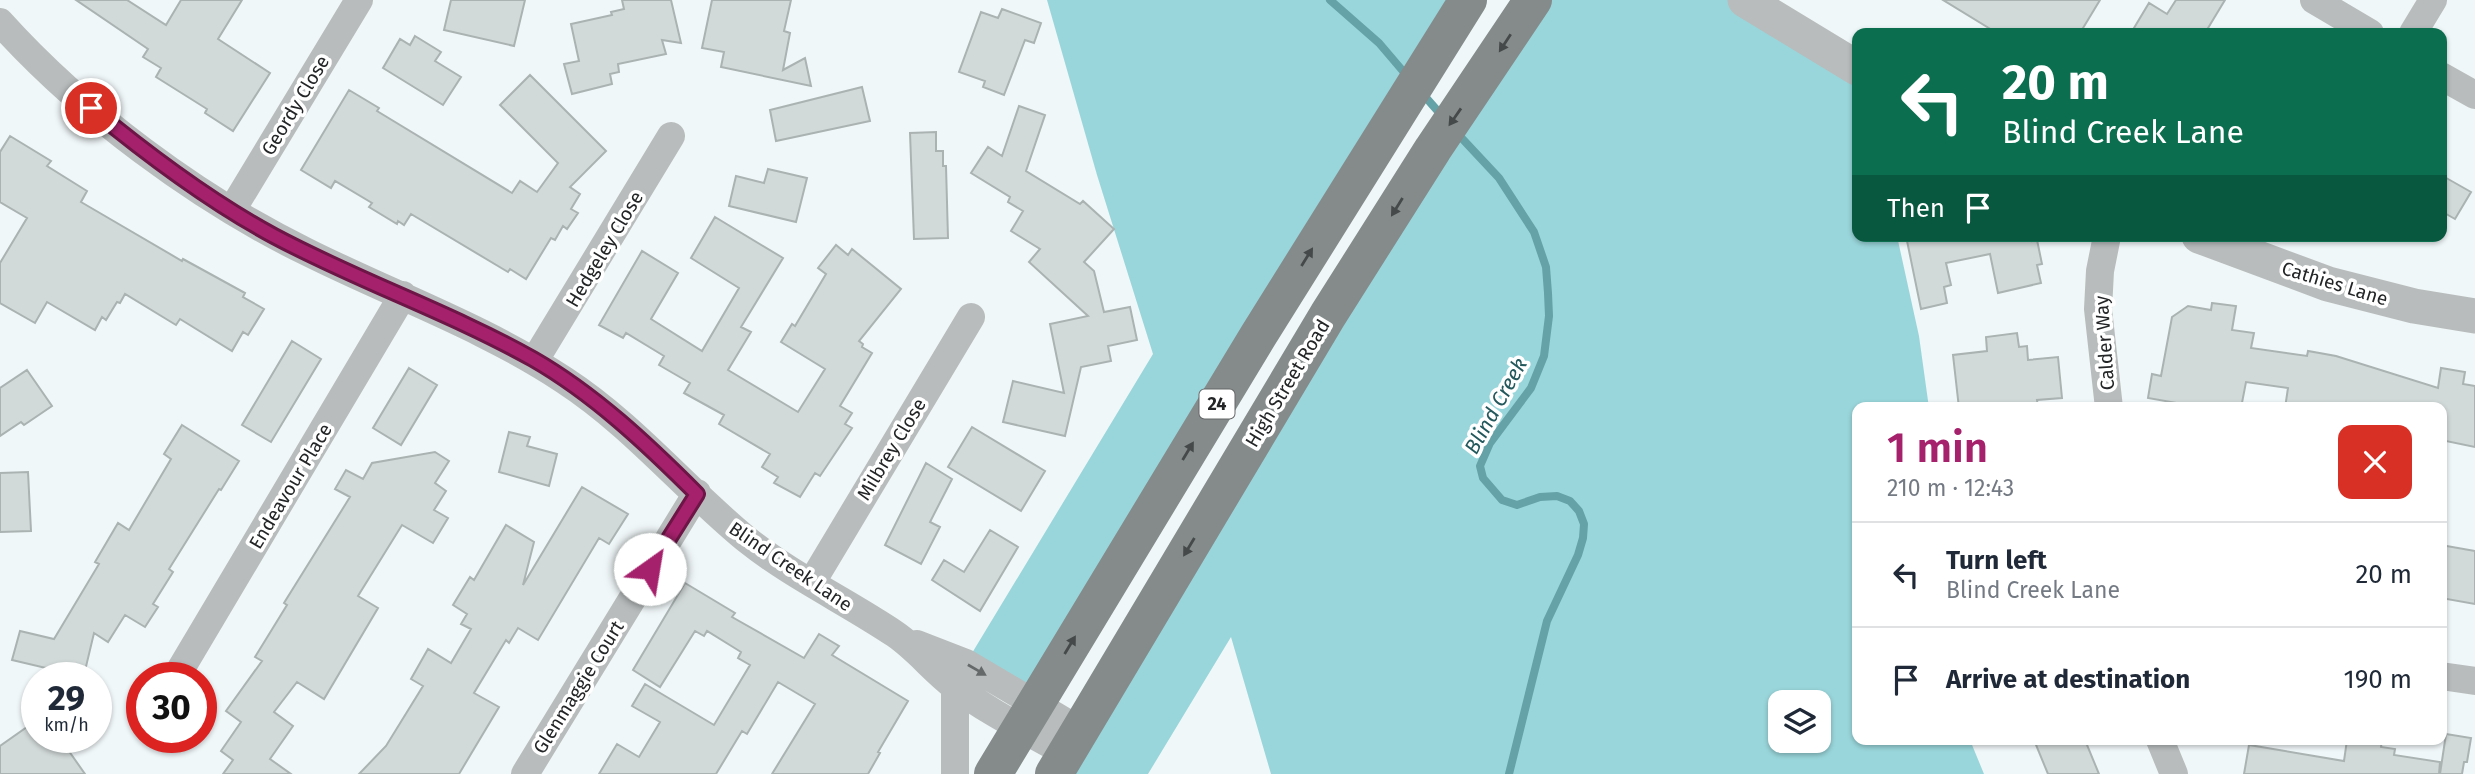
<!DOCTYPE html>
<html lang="en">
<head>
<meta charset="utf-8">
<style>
  :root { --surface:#fff; --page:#f2f2f3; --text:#1f2937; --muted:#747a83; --line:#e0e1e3; --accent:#a6216c }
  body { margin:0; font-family:"Fira Sans",sans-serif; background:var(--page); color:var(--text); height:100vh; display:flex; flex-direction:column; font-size:26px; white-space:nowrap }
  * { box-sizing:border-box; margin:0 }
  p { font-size:23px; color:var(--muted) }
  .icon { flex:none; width:38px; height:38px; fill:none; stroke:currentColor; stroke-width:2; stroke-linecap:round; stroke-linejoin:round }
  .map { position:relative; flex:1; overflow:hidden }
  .panel { position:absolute; left:1852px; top:402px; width:595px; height:343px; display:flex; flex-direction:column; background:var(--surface); border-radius:14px; box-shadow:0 2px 5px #0004 }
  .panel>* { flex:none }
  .banner { position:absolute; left:1852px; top:28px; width:595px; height:214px; border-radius:14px; box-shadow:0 2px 5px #0004; background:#0b6e4f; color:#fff; overflow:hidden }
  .tools { position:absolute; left:1768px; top:690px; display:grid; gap:14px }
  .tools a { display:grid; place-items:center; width:63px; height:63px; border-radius:14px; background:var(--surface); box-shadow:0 2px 5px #0004; font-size:35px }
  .speed { position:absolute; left:21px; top:662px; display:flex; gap:14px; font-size:35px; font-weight:700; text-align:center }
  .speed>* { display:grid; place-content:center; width:91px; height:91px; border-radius:50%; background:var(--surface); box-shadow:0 2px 5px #0004; line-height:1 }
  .speed small { font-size:18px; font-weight:400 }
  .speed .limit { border:10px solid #d22; background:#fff; color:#111 }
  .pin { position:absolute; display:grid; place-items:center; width:60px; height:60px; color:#fff; margin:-30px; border:4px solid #fff; border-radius:50%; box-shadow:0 2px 7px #0007 }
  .me { position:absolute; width:77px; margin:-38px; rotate:32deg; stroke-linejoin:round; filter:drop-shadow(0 0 5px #0008) }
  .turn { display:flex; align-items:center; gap:24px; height:147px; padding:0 35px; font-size:32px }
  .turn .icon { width:91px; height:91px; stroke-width:2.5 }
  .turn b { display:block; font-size:49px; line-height:60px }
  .then { display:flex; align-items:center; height:66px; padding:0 35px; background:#0003; gap:14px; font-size:26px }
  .round { display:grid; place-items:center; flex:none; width:74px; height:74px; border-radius:14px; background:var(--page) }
  .summary { display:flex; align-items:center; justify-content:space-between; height:119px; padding:0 35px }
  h1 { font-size:42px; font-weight:600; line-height:52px; color:var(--accent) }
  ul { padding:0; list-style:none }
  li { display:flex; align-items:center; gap:21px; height:105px; padding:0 35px; border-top:2px solid var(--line) }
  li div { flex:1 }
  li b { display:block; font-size:26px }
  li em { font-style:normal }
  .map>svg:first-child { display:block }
</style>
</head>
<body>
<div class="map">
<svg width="2475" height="774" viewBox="0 0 2475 774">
  <rect width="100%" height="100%" fill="#f0f7f8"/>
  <!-- green -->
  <path fill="#99d6db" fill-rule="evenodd" d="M1047,0H1468L1035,704L966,663L1153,354L1097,175Z
    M1533,0H1745L1857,68V236H1897L1919,336L1929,408H1857V740H1970L1984,774H1271L1231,637L1148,774H1054ZM1780,702H1818V740H1780Z"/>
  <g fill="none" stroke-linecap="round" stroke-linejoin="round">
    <!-- stream -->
    <path stroke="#65a2a7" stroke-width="8" d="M1330,0L1379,43L1408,77
      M1421,92L1443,117
      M1456,132L1499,178L1534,232L1546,267L1548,293L1549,316L1544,356L1531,388L1490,443L1480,466L1483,478L1502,500L1517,505L1540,497L1557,496L1570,501L1579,511L1584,524L1583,538L1578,555L1547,621L1509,774"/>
  </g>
  <!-- building -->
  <path fill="#d2d9d9" stroke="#abb2b2" stroke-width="2" d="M76,0H127L166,25L181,0H242L218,39L270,73L233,131L205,113L207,109L156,77L161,68L143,57L148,49Z
    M451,0H525L514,46L444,30Z
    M622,0H671L681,43L662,40L666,54L618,64L619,72L610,74L612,84L572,94L564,64L579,61L571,24L612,15L611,12L624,9Z
    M712,0H791L784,31L790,33L783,70L805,58L811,86L721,67L724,52L702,48Z
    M1943,0H2100L2080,33H1997Z
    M2176,0H2225L2205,33H2131L2149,3L2167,14Z
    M1002,9L1041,23L1034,43L1025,40L1004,95L983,87L985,81L959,72L981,12L998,18Z
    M415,36L441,52L435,61L461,77L443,105L383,68L400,39L410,45Z
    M530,75L606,151L570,187L580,194L571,209L578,213L567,229L563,226L555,240L551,238L526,279L510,269L508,272L411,214L404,225L398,221L397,224L369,207L372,203L335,181L331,188L301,170L349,90L379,108L377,111L512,193L520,181L537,192L558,163L500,105Z
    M862,87L870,121L776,141L770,110Z
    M1019,106L1045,115L1026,171L1080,204L1083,201L1114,229L1084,262L1094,271L1104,312L1130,307L1137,340L1108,346L1111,361L1081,367L1065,436L1003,422L1013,381L1064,393L1050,324L1088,316L1029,262L1040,249L1011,231L1023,211L1008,202L1010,197L971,173L988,147L1002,156Z
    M936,132V151H943V166H946L948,238L914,239L910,133Z
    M10,136L51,161L47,166L87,191L81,202L182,261L183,259L245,293L243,297L264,309L248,335L243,332L232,351L180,319L176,325L125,294L120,303L117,302L106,320L102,317L95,330L47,302L35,323L0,303V263L27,218L0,202V152Z
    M768,169L807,178L796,222L729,206L736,176L764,183Z
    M2441,175L2471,192L2455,219L2441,211Z
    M715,217L783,258L741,327L751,332L728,370L798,412L825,369L781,342L792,324L795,326L826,274L818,268L836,245L848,255L852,249L901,289L859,341L863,344L862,347L872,353L840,406L852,413L845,424L852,428L820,476L815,473L800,497L774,483L778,477L762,467L770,454L719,424L724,415L684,393L690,383L659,365L664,356L626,333L623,338L599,325L642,251L678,273L651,319L702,351L739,288L691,258Z
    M1906,236H2030L2032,241L2037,240L2042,264L2037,265L2041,283L1998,293L1990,254L1946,263L1951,285L1944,287L1947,303L1921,309Z
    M2212,303L2236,306L2232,330L2254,333L2251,348L2307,356L2308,351L2336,356L2438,388L2441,368L2465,372L2463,384L2475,386V447L2441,440V408H2285L2288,388L2246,382L2241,408H2205L2148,398L2152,374L2161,376L2172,317L2188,306L2211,310Z
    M2017,333L2019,347L2027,346L2028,360L2058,357L2062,398L2037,400L2038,408H1959L1953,355L1987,351L1986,337Z
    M292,341L321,359L271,442L242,425Z
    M409,368L437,385L401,445L373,428Z
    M27,370L52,406L24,425L21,422L0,436V388Z
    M182,425L239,461L221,490L219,489L169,569L173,572L153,604L158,607L145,627L125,615L108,642L94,633L84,675L75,672L74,677H44L46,668L12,660L20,631L54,639L99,564L95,562L118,523L129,530L171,459L164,454Z
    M972,427L1045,471L1021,511L948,467Z
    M509,432L530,437L527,446L557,454L549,486L499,472Z
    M435,452L449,461L435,483L446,491L434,510L448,518L433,543L402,525L358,596L378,608L324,699L297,682L274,712L293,726L270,759L291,774H223L233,760L221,751L241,722L226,711L262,661L255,657L287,605L284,603L350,497L335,489L346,470L363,479L372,463Z
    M926,463L952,479L930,522L940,527L921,564L885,545Z
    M28,472L31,531L0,532V473Z
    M582,487L628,514L609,544L599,538L538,640L518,628L509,643L506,640L474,693L499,707L459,774H359L386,746L423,686L411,679L428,649L451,663L471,629L461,624L467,614L453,605L470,577L474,580L506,525L534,542L523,585Z
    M990,530L1018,547L980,611L932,580L944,560L964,572Z
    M2441,545L2475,551V604L2441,598Z
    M685,583L735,613L732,617L804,658L819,634L839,646L832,655L908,701L878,752L880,753L868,774H772L815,704L778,682L747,734L742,731L716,774H599L617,744L639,757L660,722L632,706L645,684L714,725L750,665L738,658L741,652L707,631L704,636L695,631L660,687L633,670Z
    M37,720V737H59L85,774H0V746Z
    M2446,734L2471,738L2467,762H2464L2462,774H2440Z
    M2034,740H2085L2099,774H2048Z
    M2347,740H2382L2381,747L2395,749L2394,755L2440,762L2439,774H2244L2249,745L2344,761Z"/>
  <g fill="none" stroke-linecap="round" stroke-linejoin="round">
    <!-- minor -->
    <path stroke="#b8bcbc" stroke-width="28" d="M2314,0L2370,33
      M0,22C81,112 198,199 307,252C393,295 484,327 564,380C633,425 684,488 746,539C792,576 846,601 895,634C917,649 933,670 954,686C988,712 1029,732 1066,753
      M2413,33L2433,0
      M2441,76L2475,95
      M232,210L359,0
      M2107,236L2100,271L2098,309L2109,408
      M535,360L671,136
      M812,582L971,317
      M917,644L966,663L1079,730
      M2441,676L2475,681
      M176,677L403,295
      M955,686V774
      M2160,740L2174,774
      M525,774L697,493"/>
    <!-- tertiary -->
    <path stroke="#b8bcbc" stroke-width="35" d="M1745,0L1857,68
      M2199,236L2328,284L2414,306L2475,316"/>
    <!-- primary -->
    <path stroke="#858b8b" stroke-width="38" d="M993,774L1258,336L1468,0
      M1054,774L1328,315L1433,149L1533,0"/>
  </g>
  <!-- one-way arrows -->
  <defs><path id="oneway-solid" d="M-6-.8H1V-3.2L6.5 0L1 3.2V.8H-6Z" transform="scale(1.75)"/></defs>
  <g fill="#454949">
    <use href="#oneway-solid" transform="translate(1505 43) rotate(123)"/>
    <use href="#oneway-solid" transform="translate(1455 117) rotate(125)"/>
    <use href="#oneway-solid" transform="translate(1397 207) rotate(122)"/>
    <use href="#oneway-solid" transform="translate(1307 257) rotate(-58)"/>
    <use href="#oneway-solid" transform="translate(1188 451) rotate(-59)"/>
    <use href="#oneway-solid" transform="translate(1189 547) rotate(121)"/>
    <use href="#oneway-solid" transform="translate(1070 645) rotate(-59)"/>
  </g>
  <use fill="#66696a" href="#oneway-solid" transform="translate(977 670) rotate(30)"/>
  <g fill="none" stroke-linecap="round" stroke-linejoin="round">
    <!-- route casing -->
    <g stroke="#6c1546" stroke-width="18">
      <path id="route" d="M91,108C148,155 209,201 274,236C358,281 449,312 533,359C594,394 647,444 697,494L650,569"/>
    </g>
    <!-- route -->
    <use href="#route" stroke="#a6216c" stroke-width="12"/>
  </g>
  <g text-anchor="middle" stroke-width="7" stroke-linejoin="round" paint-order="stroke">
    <!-- shield labels -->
    <rect fill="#fff" stroke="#656667" stroke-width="2" x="1199.5" y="389.5" width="35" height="29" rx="5"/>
    <g font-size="18" font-weight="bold" fill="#232526">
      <text x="1217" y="410">24</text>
    </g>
    <!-- street labels -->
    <g font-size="19" fill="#232526" stroke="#fff">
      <text transform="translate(295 105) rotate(-59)" y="7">Geordy Close</text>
      <text transform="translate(604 249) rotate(-59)" y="7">Hedgeley Close</text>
      <text transform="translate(2335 283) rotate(17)" y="7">Cathies Lane</text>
      <text transform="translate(2104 343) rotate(-94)" y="7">Calder Way</text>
      <text transform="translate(1287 383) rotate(-59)" y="7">High Street Road</text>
      <text transform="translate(891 449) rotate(-59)" y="7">Milbrey Close</text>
      <text transform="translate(290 486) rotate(-59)" y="7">Endeavour Place</text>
      <text transform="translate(791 566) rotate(34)" y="7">Blind Creek Lane</text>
      <text transform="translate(578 687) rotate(-58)" y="7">Glenmaggie Court</text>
    </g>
    <!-- water labels -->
    <g font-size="21" font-style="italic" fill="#23585c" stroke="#fff">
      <text transform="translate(1496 406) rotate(-61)" y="7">Blind Creek</text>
    </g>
  </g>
</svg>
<div class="tools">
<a><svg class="icon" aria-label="layers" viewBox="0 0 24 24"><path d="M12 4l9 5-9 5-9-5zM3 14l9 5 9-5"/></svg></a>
</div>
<div class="speed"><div>29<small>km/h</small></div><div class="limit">30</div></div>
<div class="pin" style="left:91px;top:108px;background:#d93025"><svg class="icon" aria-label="arrive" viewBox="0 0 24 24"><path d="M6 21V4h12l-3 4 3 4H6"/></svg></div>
<svg class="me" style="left:650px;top:569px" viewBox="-20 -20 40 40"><circle r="19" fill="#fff"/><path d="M0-13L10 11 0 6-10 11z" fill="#a6216c"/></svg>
<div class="banner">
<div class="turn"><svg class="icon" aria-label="left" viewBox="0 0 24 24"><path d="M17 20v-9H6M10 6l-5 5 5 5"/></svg><div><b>20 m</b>Blind Creek Lane</div></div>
<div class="then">Then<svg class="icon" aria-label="arrive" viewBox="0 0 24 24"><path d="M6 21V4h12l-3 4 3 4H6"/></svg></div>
</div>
<section class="panel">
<div class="summary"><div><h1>1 min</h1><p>210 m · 12:43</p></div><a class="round" style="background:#d93025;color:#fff"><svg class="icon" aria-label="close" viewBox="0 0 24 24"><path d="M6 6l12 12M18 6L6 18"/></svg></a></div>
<ul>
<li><svg class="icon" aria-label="left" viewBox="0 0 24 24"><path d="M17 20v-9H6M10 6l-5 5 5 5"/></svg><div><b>Turn left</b><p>Blind Creek Lane</p></div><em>20 m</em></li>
<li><svg class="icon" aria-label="arrive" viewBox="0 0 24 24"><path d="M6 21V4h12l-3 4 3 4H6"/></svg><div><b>Arrive at destination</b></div><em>190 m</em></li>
</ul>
</section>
</div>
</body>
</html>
